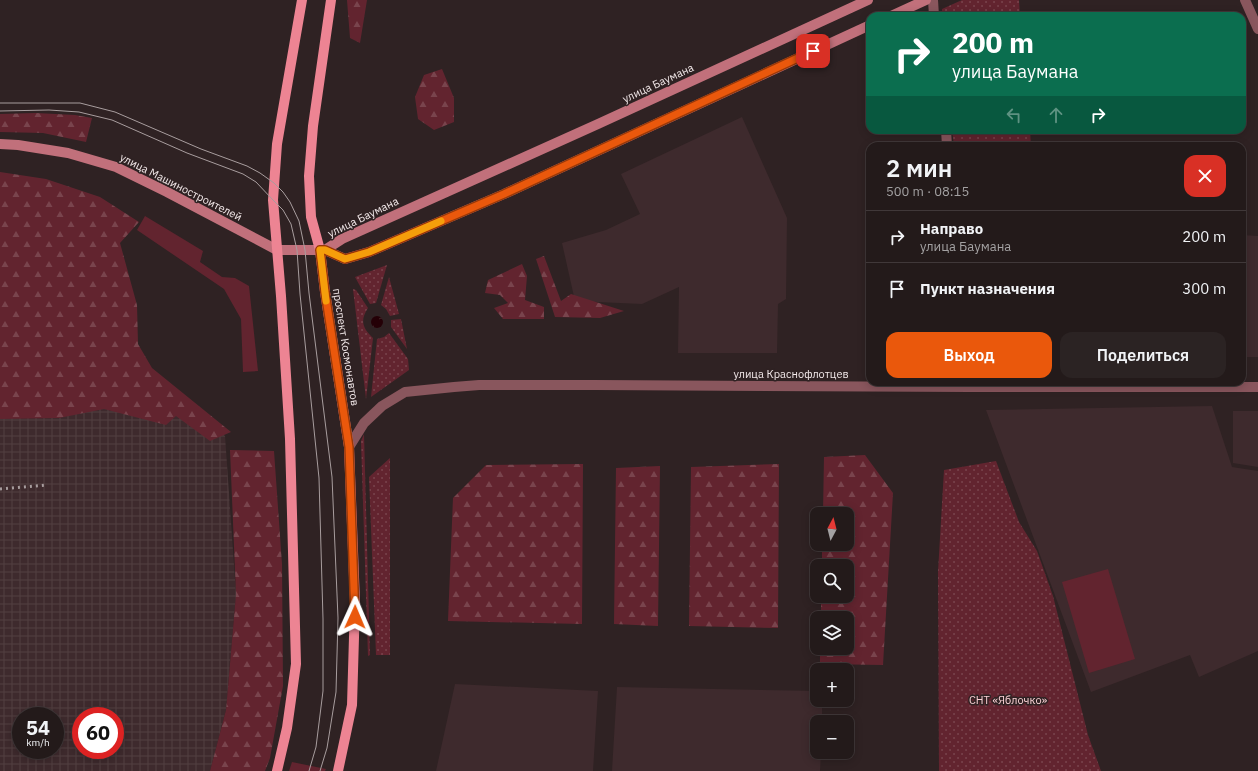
<!DOCTYPE html>
<html lang="ru">
<head>
<meta charset="utf-8">
<style>
  :root { --surface:#231a1a; --page:#2b2323; --text:#f1f3f6; --muted:#a3a1a2; --line:#403839; --accent:#ea580c }
  body { margin:0; font-family:"IBM Plex Sans",sans-serif; background:var(--page); color:var(--text); height:100vh; display:flex; flex-direction:column; font-size:15px; white-space:nowrap }
  * { box-sizing:border-box; margin:0 }
  p { font-size:13px; color:var(--muted) }
  .icon { flex:none; width:22px; height:22px; fill:none; stroke:currentColor; stroke-width:2; stroke-linecap:round; stroke-linejoin:round }
  .map { position:relative; flex:1; overflow:hidden }
  .drawer { position:absolute; left:866px; top:142px; width:380px; height:244px; display:flex; flex-direction:column; background:var(--surface); border-radius:12px; box-shadow:0 2px 10px #0003,0 0 0 1px var(--line) }
  .drawer>* { flex:none }
  .hud { position:absolute; left:866px; top:12px; width:380px; height:122px; border-radius:12px; box-shadow:0 2px 10px #0003,0 0 0 1px var(--line); background:#0b6e4f; color:#fff; overflow:hidden }
  .needle { width:26px; rotate:7deg }
  .fabs { position:absolute; left:810px; top:507px; display:grid; gap:8px }
  .fabs a { display:grid; place-items:center; width:44px; height:44px; border-radius:8px; background:var(--surface); box-shadow:0 2px 10px #0003,0 0 0 1px var(--line); font-size:20px }
  .speed { position:absolute; left:12px; top:707px; display:flex; gap:8px; font-size:20px; font-weight:700; text-align:center }
  .speed>* { display:grid; place-content:center; width:52px; height:52px; border-radius:50%; background:var(--surface); box-shadow:0 2px 10px #0003,0 0 0 1px var(--line); line-height:1 }
  .speed small { font-size:10px; font-weight:400 }
  .speed .limit { border:6px solid #d22; background:#fff; color:#111 }
  .pin { position:absolute; display:grid; place-items:center; width:34px; height:34px; color:#fff; margin:-17px; border-radius:8px; box-shadow:0 2px 6px #0006 }
  .me { position:absolute; width:44px; margin:-22px; rotate:1deg; stroke-linejoin:round; filter:drop-shadow(0 0 3px #0008) }
  .turn { display:flex; align-items:center; gap:14px; height:84px; padding:0 20px; font-size:18px }
  .turn .icon { width:52px; height:52px; stroke-width:2.5 }
  .turn b { display:block; font-size:28px; line-height:34px }
  .lanes { display:flex; align-items:center; height:38px; padding:0 20px; background:#0003; justify-content:center; gap:20px; direction:ltr }
  .lanes .off { opacity:.35 }
  .round { display:grid; place-items:center; flex:none; width:42px; height:42px; border-radius:12px; background:var(--page) }
  .headline { display:flex; align-items:center; justify-content:space-between; height:68px; padding:0 20px }
  h1 { font-size:24px; font-weight:600; line-height:30px }
  .button { display:flex; gap:8px; margin-top:auto; padding:8px 20px }
  .button a { flex:1; height:46px; border-radius:12px; background:var(--accent); color:#fff; font-size:16px; font-weight:600; line-height:46px; text-align:center }
  .button a+a { background:var(--page); color:var(--text) }
  ul { padding:0; list-style:none }
  li { display:flex; align-items:center; gap:12px; height:52px; padding:0 20px; border-top:1px solid var(--line) }
  li div { flex:1 }
  li b { display:block; font-size:15px }
  li em { font-style:normal }
  .map>svg:first-child { display:block }
</style>
</head>
<body>
<div class="map">
<svg width="1258" height="771" viewBox="0 0 1258 771">
  <defs>
    <pattern id="industrial-grid" width="8" height="8" patternUnits="userSpaceOnUse"><rect width="8" height="8" fill="#3e2a2d"/><path d="M0 4h8M4 0v8" fill="none" stroke="#513f41"/></pattern>
    <pattern id="forest-firs" width="22" height="20" patternUnits="userSpaceOnUse"><rect width="22" height="20" fill="#62242f"/><path d="M5 1l3.5 6h-7zM16 11l3.5 6h-7z" fill="#79444d"/></pattern>
    <pattern id="park-dots" width="8" height="8" patternUnits="userSpaceOnUse"><rect width="8" height="8" fill="#62242f"/><path d="M2 2h.1M6 6h.1" fill="none" stroke="#79444d" stroke-width="1.8" stroke-linecap="round"/></pattern>
    <pattern id="water-ripples" width="26" height="14" patternUnits="userSpaceOnUse"><rect width="26" height="14" fill="#240006"/><path d="M2 4q2-2 4 0t4 0M15 11q2-2 4 0t4 0" fill="none" stroke="#44252a"/></pattern>
  </defs>
  <rect width="100%" height="100%" fill="#2f2223"/>
  <!-- built -->
  <path fill="#3e2a2d" d="M742,117L787,218L786,299L778,304L777,353H678L679,287L642,304L575,301L562,243L606,230L640,214L621,174Z
    M1242,235L1258,236V357H1242Z
    M1212,406L1232,467L1258,471V651L1199,677L1190,655L1091,692L986,410Z
    M1233,411H1258V467L1233,463Z
    M455,684L598,691L593,771H436Z
    M617,687L817,691V700H822V722H817V752H821L820,771H612Z"/>
  <!-- industrial -->
  <path fill="url(#industrial-grid)" fill-rule="evenodd" d="M150,373L225,436L236,594L226,710L210,771H0V374ZM21,716H55V750H21ZM81,716H115V750H81Z"/>
  <!-- grass -->
  <path fill="#62242f" d="M145,216L203,251L200,262L222,277L235,278L249,286L258,371L243,372L241,319L224,289L137,230Z
    M1108,569L1135,659L1089,673L1062,582Z
    M292,762L326,769L325,771H289Z"/>
  <!-- forest -->
  <path fill="url(#forest-firs)" d="M347,0H367L360,43L350,38Z
    M442,69L454,98V122L434,130L418,119L415,97L424,75Z
    M36,113L75,115L92,118L86,142L43,133L0,132V114Z
    M0,172L46,179L100,197L139,222L120,243L137,305L138,344L152,368L231,432L210,441L176,416L166,425L104,409L59,418L0,419Z
    M544,256L561,301L571,294L624,311L600,318L555,317L536,259Z
    M522,264L527,276L525,300L544,307V319H503L494,308L508,303L500,295L485,293L488,280Z
    M230,450L274,451L282,564L283,686L270,758L265,771H210L226,710L236,594Z
    M865,455L893,493L883,665L820,664V648H847V618H821V596H847V566H822V544H847V514H823L824,457Z
    M583,464L582,624L448,621L453,498L486,465Z
    M779,464L778,628L689,626L691,467Z
    M660,466L658,626L614,624L616,468Z"/>
  <!-- park -->
  <path fill="url(#park-dots)" d="M962,0H1019L1020,16H942V9Z
    M952,130H1030L1031,146H954Z
    M387,265L376,303L370,304L355,277Z
    M389,277L399,314L390,316L386,309L381,305Z
    M353,289L356,290L368,308C360,320 362,328 373,338L366,399Z
    M401,319L407,349L391,327V320Z
    M389,333L408,359L409,370L371,397L377,339L384,337Z
    M364,434L370,655L368,656L361,441Z
    M390,458V655H376L369,477Z
    M996,461L1019,522L1037,551L1053,596L1088,735L1101,771H939L938,572L944,470Z"/>
  <!-- water -->
  <path fill="url(#water-ripples)" d="M371 322a6 6 0 1 1 12 0a6 6 0 1 1-12 0Z"/>
  <g fill="none" stroke-linecap="round" stroke-linejoin="round">
    <!-- minor -->
    <path stroke="#89565d" stroke-width="10" d="M933,0L934,16
      M946,130L947,146"/>
    <!-- tertiary -->
    <path stroke="#89565d" stroke-width="10" d="M1245,0L1258,29
      M349,447L364,423L382,406L405,392L454,387L479,385H596L970,387H1258"/>
    <!-- secondary -->
    <path stroke="#c1707b" stroke-width="10" d="M891,16L926,0
      M0,144L18,145L68,153L116,167L167,192L277,250H325L345,259L369,252L504,194L870,25
      M325,250L342,239L598,124L868,0"/>
    <!-- primary -->
    <path stroke="#ed8493" stroke-width="10" d="M331,0L313,126L309,176L311,217L320,250L325,292L349,447L355,603L352,705L338,771
      M277,771L287,728L296,664L290,439L281,296L273,200L277,144L302,0"/>
    <!-- tram -->
    <path stroke="#a89d9e" stroke-width="1" d="M0,103H80L115,112L201,149L247,166L260,173L274,183L283,192L290,202L299,221L305,250L309,293L332,477L338,618L336,692L327,748L320,771
      M0,111L49,110L79,112L112,120L187,153L243,174L256,182L273,200L283,210L291,224L297,250L300,294L319,478L323,619V691L316,747L309,771"/>
    <!-- rail -->
    <path stroke="#a89d9e" stroke-width="3" stroke-dasharray="2 4" stroke-linecap="butt" d="M0,489L47,485"/>
  </g>
  <g fill="none" stroke-linecap="round" stroke-linejoin="round">
    <!-- route casing -->
    <g stroke="#983908" stroke-width="10">
      <path id="route" d="M355,617L349,447L325,292L320,250H325L345,259L369,252L504,194L813,51"/>
    </g>
    <!-- route -->
    <use href="#route" stroke="#ea580c" stroke-width="7"/>
    <!-- slow -->
    <path stroke="#f59e0b" stroke-width="7" d="M326,301L320,250H325L345,259L369,252L441,221"/>
  </g>
  <g text-anchor="middle" stroke-width="3" stroke-linejoin="round" paint-order="stroke">
    <!-- street labels -->
    <g font-size="11" fill="#f2e8e9" stroke="#2f2223">
      <text transform="translate(658 83) rotate(-25)" y="4">улица Баумана</text>
      <text transform="translate(181 187) rotate(27)" y="4">улица Машиностроителей</text>
      <text transform="translate(363 217) rotate(-26)" y="4">улица Баумана</text>
      <text transform="translate(346 347) rotate(81)" y="4">проспект Космонавтов</text>
      <text x="791" y="378">улица Краснофлотцев</text>
    </g>
    <!-- park labels -->
    <g font-size="11" fill="#fbd1d5" stroke="#2f2223">
      <text x="1008" y="704">СНТ «Яблочко»</text>
    </g>
  </g>
</svg>
<div class="fabs">
<a><svg class="needle" viewBox="-14 -14 28 28"><path d="M0-13l5 13h-10z" fill="#e53935"/><path d="M0 13l5-13h-10z" fill="#a3a1a2"/></svg></a>
<a><svg class="icon" aria-label="search" viewBox="0 0 24 24"><circle cx="10" cy="10" r="6"/><path d="M15 15l6 6"/></svg></a>
<a><svg class="icon" aria-label="layers" viewBox="0 0 24 24"><path d="M12 4l9 5-9 5-9-5zM3 14l9 5 9-5"/></svg></a>
<a>+</a>
<a>−</a>
</div>
<div class="speed"><div>54<small>km/h</small></div><div class="limit">60</div></div>
<div class="pin" style="left:813px;top:51px;background:#d93025"><svg class="icon" aria-label="arrive" viewBox="0 0 24 24"><path d="M6 21V4h12l-3 4 3 4H6"/></svg></div>
<svg class="me" style="left:355px;top:617px" viewBox="-20 -20 40 40"><path d="M0-17L14 15 0 8-14 15z" fill="#ea580c" stroke="#fff" stroke-width="4"/></svg>
<div class="hud">
<div class="turn"><svg class="icon" aria-label="right" viewBox="0 0 24 24"><path d="M7 20v-9h11M14 6l5 5-5 5"/></svg><div><b>200 m</b>улица Баумана</div></div>
<div class="lanes"><svg class="icon off" aria-label="left" viewBox="0 0 24 24"><path d="M17 20v-9H6M10 6l-5 5 5 5"/></svg><svg class="icon off" aria-label="ahead" viewBox="0 0 24 24"><path d="M12 20V5M6 11l6-6 6 6"/></svg><svg class="icon" aria-label="right" viewBox="0 0 24 24"><path d="M7 20v-9h11M14 6l5 5-5 5"/></svg></div>
</div>
<section class="drawer">
<div class="headline"><div><h1>2 мин</h1><p>500 m · 08:15</p></div><a class="round" style="background:#d93025;color:#fff"><svg class="icon" aria-label="close" viewBox="0 0 24 24"><path d="M6 6l12 12M18 6L6 18"/></svg></a></div>
<ul>
<li><svg class="icon" aria-label="right" viewBox="0 0 24 24"><path d="M7 20v-9h11M14 6l5 5-5 5"/></svg><div><b>Направо</b><p>улица Баумана</p></div><em>200 m</em></li>
<li><svg class="icon" aria-label="arrive" viewBox="0 0 24 24"><path d="M6 21V4h12l-3 4 3 4H6"/></svg><div><b>Пункт назначения</b></div><em>300 m</em></li>
</ul>
<div class="button"><a>Выход</a><a>Поделиться</a></div>
</section>
</div>
</body>
</html>
